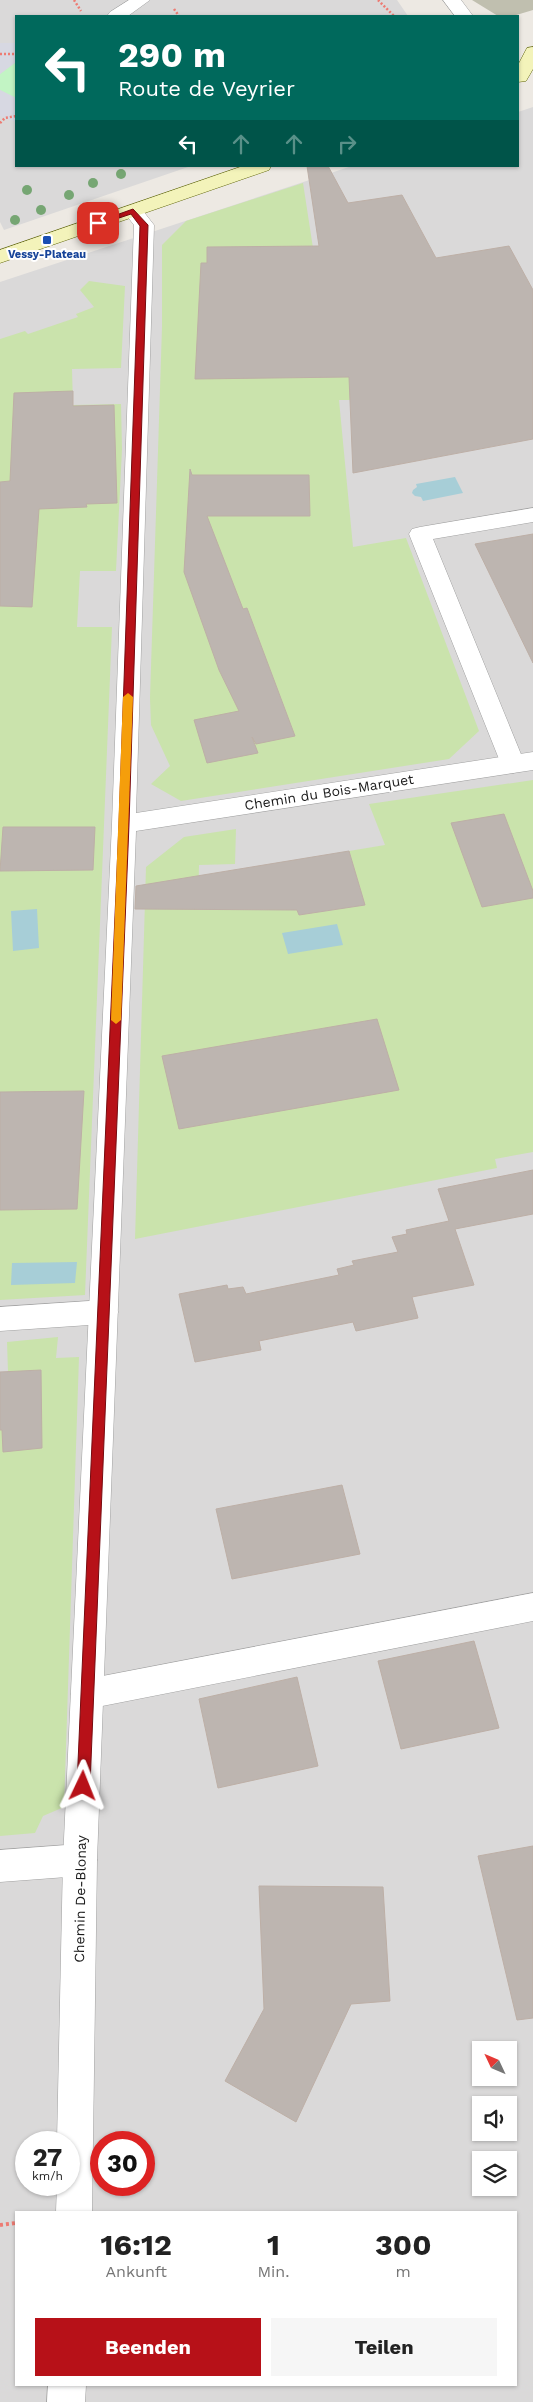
<!DOCTYPE html>
<html lang="de">
<head>
<meta charset="utf-8">
<style>
  :root { --surface:#fff; --page:#f6f6f6; --text:#222; --muted:#767676; --accent:#b71118 }
  body { margin:0; font-family:"Work Sans",sans-serif; background:var(--page); color:var(--text); height:100vh; display:flex; flex-direction:column; font-size:19px; white-space:nowrap }
  * { box-sizing:border-box; margin:0 }
  p { font-size:16px; color:var(--muted) }
  .icon { flex:none; width:28px; height:28px; fill:none; stroke:currentColor; stroke-width:2; stroke-linecap:round; stroke-linejoin:round }
  .map { position:relative; flex:1; overflow:hidden }
  .details { position:absolute; left:15px; top:2211px; width:502px; height:175px; display:flex; flex-direction:column; background:var(--surface); border-radius:0px; box-shadow:0 1px 4px #0004 }
  .details>* { flex:none }
  .hud { position:absolute; left:15px; top:15px; width:504px; height:152px; border-radius:0px; box-shadow:0 1px 4px #0004; background:#00695c; color:#fff; overflow:hidden }
  .needle { width:32px; rotate:314deg }
  .tools { position:absolute; left:472px; top:2041px; display:grid; gap:10px }
  .tools a { display:grid; place-items:center; width:45px; height:45px; border-radius:0px; background:var(--surface); box-shadow:0 1px 4px #0004; font-size:25px }
  .speed { position:absolute; left:15px; top:2131px; display:flex; gap:10px; font-size:25px; font-weight:700; text-align:center }
  .speed>* { display:grid; place-content:center; width:65px; height:65px; border-radius:50%; background:var(--surface); box-shadow:0 1px 4px #0004; line-height:1 }
  .speed small { font-size:12px; font-weight:400 }
  .speed .limit { border:8px solid #d22; background:#fff; color:#111 }
  .pin { position:absolute; display:grid; place-items:center; width:42px; height:42px; color:#fff; margin:-21px; border-radius:10px; box-shadow:0 2px 8px #0006 }
  .me { position:absolute; width:55px; margin:-28px; rotate:2deg; stroke-linejoin:round; filter:drop-shadow(0 0 4px #0008) }
  .turn { display:flex; align-items:center; gap:18px; height:105px; padding:0 20px; font-size:22px }
  .turn .icon { width:65px; height:65px; stroke-width:2.5 }
  .turn b { display:block; font-size:35px; line-height:42px }
  .lanes { display:flex; align-items:center; height:48px; padding:0 20px; background:#0003; justify-content:center; gap:25px; direction:ltr }
  .lanes .off { opacity:.35 }
  .eta { display:flex; justify-content:space-evenly; align-items:center; height:85px; text-align:center }
  .eta b { font-size:30px; font-weight:700; line-height:35px }
  .cta { display:flex; gap:10px; margin-top:auto; padding:10px 20px }
  .cta a { flex:1; height:58px; border-radius:0px; background:var(--accent); color:#fff; font-size:20px; font-weight:700; line-height:58px; text-align:center }
  .cta a+a { background:var(--page); color:var(--text) }
  .map>svg:first-child { display:block }
</style>
</head>
<body>
<div class="map">
<svg width="533" height="2402" viewBox="0 0 533 2402">
  <rect width="100%" height="100%" fill="#ede9e3"/>
  <!-- residential -->
  <path fill="#dad9d9" fill-rule="evenodd" d="M0,0H397L408,16H16V166H191L4,230L0,222Z
    M533,107V2402H0V282L352,166H518V112ZM481,2050H509V2078H481ZM481,2105H509V2132H481ZM26,2142H69V2185H26ZM101,2142H144V2185H101ZM481,2160H509V2188H481ZM16,2212H516V2385H16Z"/>
  <!-- construction -->
  <path fill="#c0bfaf" d="M472,0H533V10L513,16H498Z"/>
  <!-- grass -->
  <path fill="#cae3ac" d="M303,183L325,326L369,400H339L353,547L406,538L479,731L449,759L181,801L151,784L170,766L151,725L150,698L162,327V245L186,221Z
    M89,281L125,286L121,368L72,369L73,405L121,404L122,449L116,571H80L77,627H112L85,1295L0,1300V339L25,331L28,334L78,317L76,314L94,307L80,290Z
    M533,780V1152L495,1159L497,1168L135,1239L146,867L184,837L236,829L235,864L199,865L198,910H266L295,902L299,915L365,905L349,851L385,845L369,804Z
    M58,1337L56,1358L79,1357L64,1807L43,1816L35,1833L0,1836V1372H8L7,1342Z"/>
  <!-- park -->
  <path fill="#c2f4c4" d="M16,62V98L0,90V74Z"/>
  <!-- plaza -->
  <path fill="#d7d8e2" d="M0,43H16V62L0,74Z
    M0,90L16,98V122L0,116Z"/>
  <!-- water -->
  <path fill="#a7ced7" d="M455,477L463,493L423,501L421,497L415,496L412,493L413,490L417,487L416,484Z
    M37,909L39,948L13,951L11,911Z
    M337,924L343,945L288,954L282,933Z
    M77,1262L75,1283L11,1285L12,1263Z"/>
  <!-- building -->
  <path fill="#bdb5b0" stroke="#bdafa6" d="M307,166H328L348,203L402,195L436,258L509,246L533,290V439L353,473L349,377L195,379L201,263H207V247L319,246Z
    M73,391V406L114,405L117,503L86,504L87,507L39,509L32,607L0,606V482L10,481L14,393Z
    M190,469L192,475H309L310,516H207L243,609L247,608L295,736L256,744L252,737L258,753L207,763L194,720L239,711L219,670L184,572Z
    M533,534V663L475,544Z
    M504,814L533,891V898L482,907L451,823Z
    M3,827H95L93,870L0,871Z
    M349,851L365,905L299,915L297,910L135,909L136,886Z
    M377,1019L399,1090L179,1129L162,1056Z
    M84,1091L77,1209L0,1210V1092Z
    M533,1170V1214L455,1229L474,1285L412,1297L418,1318L356,1331L353,1322L259,1341L261,1350L195,1362L179,1294L227,1285L228,1289L243,1287L246,1294L339,1275L337,1269L354,1265L352,1261L398,1252L392,1237L407,1234L406,1230L449,1221L438,1189Z
    M41,1370L42,1448L3,1452L2,1430H0V1372Z
    M342,1485L360,1554L232,1579L216,1509Z
    M474,1641L499,1728L401,1749L378,1661Z
    M297,1677L318,1766L218,1788L199,1699Z
    M533,1846V2018L517,2020L478,1856Z
    M259,1886L383,1887L390,2001L351,2004L296,2122L225,2081L264,2009Z"/>
  <g fill="none" stroke-linecap="round" stroke-linejoin="round">
    <!-- service casing -->
    <g stroke="#a0a0a0" stroke-width="1">
      <path id="service" d="M533,508V522L433,539L525,764L521,770L513,773L505,770L501,764L409,534L412,529L420,527Z
        M104,1300L114,1303L118,1312L114,1321L104,1324L0,1331V1307Z
        M533,1593V1621L87,1709L76,1705L71,1694L76,1683L87,1679Z"/>
    </g>
    <!-- pedestrian casing -->
    <g stroke="#a0a0a0" stroke-width="1">
      <path id="pedestrian" d="M129,0H150L128,16H107L110,12Z
        M80,1844L92,1848L97,1860L92,1872L80,1876L0,1882V1850Z"/>
    </g>
    <!-- minor casing -->
    <g stroke="#a0a0a0" stroke-width="1">
      <path id="minor" d="M443,0H461L473,16H455Z
        M133,205L140,207L154,225L136,813L533,752V770L136,831L97,1860L92,2212H56L57,2185H69V2142H57L63,1860L112,824L134,225L123,211L126,207Z
        M48,2385H86L85,2402H47Z"/>
    </g>
    <!-- secondary casing -->
    <g stroke="#62680e" stroke-width="1">
      <path id="secondary" d="M533,47V69L526,81L518,82V65L527,48Z
        M243,166H271L269,170L0,263V250Z"/>
    </g>
    <!-- path-far1 -->
    <path stroke="#ed7b73" stroke-width="2.5" stroke-dasharray="2 2" stroke-linecap="butt" d="M74,0L81,11
      M378,0L394,16
      M174,9L179,16
      M0,54H16
      M0,123L5,118L16,116"/>
    <!-- path -->
    <path stroke="#ed7b73" stroke-width="4" stroke-dasharray="3 3" stroke-linecap="butt" d="M0,2225L16,2223"/>
    <!-- service -->
    <use href="#service" fill="#fff" fill-rule="evenodd"/>
    <!-- pedestrian -->
    <use href="#pedestrian" fill="#fff" fill-rule="evenodd"/>
    <!-- minor -->
    <use href="#minor" fill="#fff" fill-rule="evenodd"/>
    <!-- secondary -->
    <use href="#secondary" fill="#f3f3ba" fill-rule="evenodd"/>
  </g>
  <!-- trees -->
  <g fill="#76a673">
    <circle cx="121" cy="174" r="5"/>
    <circle cx="93" cy="183" r="5"/>
    <circle cx="27" cy="190" r="5"/>
    <circle cx="69" cy="195" r="5"/>
    <circle cx="41" cy="210" r="5"/>
    <circle cx="15" cy="220" r="5"/>
  </g>
  <!-- route -->
  <path fill="#b71118" stroke="#770b10" d="M133,209L148,225L129,824L90,1786L88,1791L83,1793L79,1791L77,1786L119,824L140,226L131,214L98,225L94,223Z"/>
  <!-- slow -->
  <path fill="#f59e0b" d="M128,693L133,697L121,1020L116,1024L111,1020L123,697Z"/>
  <!-- markers -->
  <rect fill="#1a4fb4" stroke="#fff" stroke-width="2" x="42" y="235" width="10" height="10" rx="2.5"/>
  <g text-anchor="middle" stroke-width="4" stroke-linejoin="round" paint-order="stroke">
    <!-- far-transit labels -->
    <g font-size="11" font-weight="bold" fill="#164399" stroke="#fff">
      <text x="47" y="258">Vessy-Plateau</text>
    </g>
    <!-- street labels -->
    <g font-size="14" fill="#1c1c1c" stroke="#fff">
      <text transform="translate(329 792) rotate(-9)" y="5">Chemin du Bois-Marquet</text>
      <text transform="translate(80 1899) rotate(-89)" y="5">Chemin De-Blonay</text>
    </g>
  </g>
</svg>
<div class="tools">
<a><svg class="needle" viewBox="-14 -14 28 28"><path d="M0-13l5 13h-10z" fill="#e53935"/><path d="M0 13l5-13h-10z" fill="#767676"/></svg></a>
<a><svg class="icon" aria-label="sound" viewBox="0 0 24 24"><path d="M4 9h4l5-4v14l-5-4H4zM17 9q2 3 0 6"/></svg></a>
<a><svg class="icon" aria-label="layers" viewBox="0 0 24 24"><path d="M12 4l9 5-9 5-9-5zM3 14l9 5 9-5"/></svg></a>
</div>
<div class="speed"><div>27<small>km/h</small></div><div class="limit">30</div></div>
<div class="pin" style="left:98px;top:223px;background:#d93025"><svg class="icon" aria-label="arrive" viewBox="0 0 24 24"><path d="M6 21V4h12l-3 4 3 4H6"/></svg></div>
<svg class="me" style="left:83px;top:1786px" viewBox="-20 -20 40 40"><path d="M0-17L14 15 0 8-14 15z" fill="#b71118" stroke="#fff" stroke-width="4"/></svg>
<div class="hud">
<div class="turn"><svg class="icon" aria-label="left" viewBox="0 0 24 24"><path d="M17 20v-9H6M10 6l-5 5 5 5"/></svg><div><b>290 m</b>Route de Veyrier</div></div>
<div class="lanes"><svg class="icon" aria-label="left" viewBox="0 0 24 24"><path d="M17 20v-9H6M10 6l-5 5 5 5"/></svg><svg class="icon off" aria-label="ahead" viewBox="0 0 24 24"><path d="M12 20V5M6 11l6-6 6 6"/></svg><svg class="icon off" aria-label="ahead" viewBox="0 0 24 24"><path d="M12 20V5M6 11l6-6 6 6"/></svg><svg class="icon off" aria-label="right" viewBox="0 0 24 24"><path d="M7 20v-9h11M14 6l5 5-5 5"/></svg></div>
</div>
<section class="details">
<div class="eta">
<div><b>16:12</b><p>Ankunft</p></div>
<div><b>1</b><p>Min.</p></div>
<div><b>300</b><p>m</p></div>
</div>
<div class="cta"><a>Beenden</a><a>Teilen</a></div>
</section>
</div>
</body>
</html>
